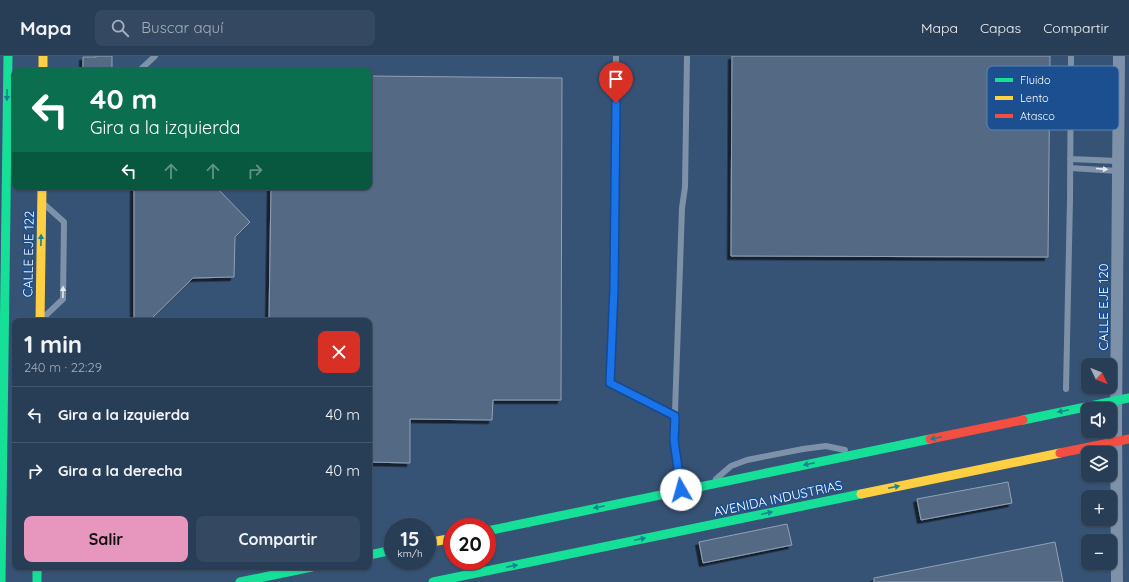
<!DOCTYPE html>
<html lang="es">
<head>
<meta charset="utf-8">
<style>
  :root { --surface:#283e57; --page:#344961; --text:#f1f3f6; --muted:#a5aeba; --line:#44576d; --accent:#e797bd }
  body { margin:0; font-family:Quicksand,sans-serif; background:var(--page); color:var(--text); height:100vh; display:flex; flex-direction:column; font-size:15px; white-space:nowrap }
  * { box-sizing:border-box; margin:0 }
  p { font-size:13px; color:var(--muted) }
  .icon { flex:none; width:22px; height:22px; fill:none; stroke:currentColor; stroke-width:2; stroke-linecap:round; stroke-linejoin:round }
  .map { position:relative; flex:1; overflow:hidden }
  .panel { position:absolute; left:12px; top:262px; width:360px; height:252px; display:flex; flex-direction:column; background:var(--surface); border-radius:8px; box-shadow:0 1px 3px #0004,0 0 0 1px var(--line) }
  .panel>* { flex:none }
  .top-card { position:absolute; left:12px; top:12px; width:360px; height:122px; border-radius:8px; box-shadow:0 1px 3px #0004,0 0 0 1px var(--line); background:#0b6e4f; color:#fff; overflow:hidden }
  .needle { width:26px; rotate:133deg }
  .tools { position:absolute; left:1081px; top:302px; display:grid; gap:8px }
  .tools a { display:grid; place-items:center; width:36px; height:36px; border-radius:8px; background:var(--surface); box-shadow:0 1px 3px #0004,0 0 0 1px var(--line); font-size:20px }
  .speed { position:absolute; left:384px; top:462px; display:flex; gap:8px; font-size:20px; font-weight:700; text-align:center }
  .speed>* { display:grid; place-content:center; width:52px; height:52px; border-radius:50%; background:var(--surface); box-shadow:0 1px 3px #0004,0 0 0 1px var(--line); line-height:1 }
  .speed small { font-size:10px; font-weight:400 }
  .speed .limit { border:6px solid #d22; background:#fff; color:#111 }
  .pin { position:absolute; display:grid; place-items:center; width:34px; height:34px; color:#fff; margin:-41px -17px; border-radius:50% 50% 50% 0; rotate:-45deg; box-shadow:0 0 4px #0007 }
  .pin .icon { rotate:45deg }
  .me { position:absolute; width:44px; margin:-22px; rotate:353deg; stroke-linejoin:round; filter:drop-shadow(0 0 3px #0008) }
  .turn { display:flex; align-items:center; gap:14px; height:84px; padding:0 12px; font-size:18px }
  .turn .icon { width:52px; height:52px; stroke-width:2.5 }
  .turn b { display:block; font-size:28px; line-height:34px }
  .lanes { display:flex; align-items:center; height:38px; padding:0 12px; background:#0003; justify-content:center; gap:20px; direction:ltr }
  .lanes .off { opacity:.35 }
  .round { display:grid; place-items:center; flex:none; width:42px; height:42px; border-radius:8px; background:var(--page) }
  .overview { display:flex; align-items:center; justify-content:space-between; height:68px; padding:0 12px }
  h1 { font-size:24px; font-weight:800; line-height:30px }
  .primary-button { display:flex; gap:8px; margin-top:auto; padding:8px 12px }
  .primary-button a { flex:1; height:46px; border-radius:8px; background:var(--accent); color:#111; font-size:16px; font-weight:800; line-height:46px; text-align:center }
  .primary-button a+a { background:var(--page); color:var(--text) }
  ul { padding:0; list-style:none }
  li { display:flex; align-items:center; gap:12px; height:56px; padding:0 12px; border-top:1px solid var(--line) }
  li div { flex:1 }
  li b { display:block; font-size:15px }
  li em { font-style:normal }
  header { display:flex; align-items:center; gap:24px; box-sizing:border-box; height:56px; padding:0 20px; background:var(--surface); border-bottom:1px solid var(--line) }
  header strong { font-size:19px }
  nav { display:flex; gap:22px; margin-inline-start:auto; font-size:14px }
  .search { width:280px; height:36px; background:var(--page); display:flex; align-items:center; gap:10px; box-sizing:border-box; padding:0 14px; border-radius:8px; color:var(--muted); font-size:15px }
  .map>svg:first-child { display:block }
</style>
</head>
<body>
<header>
<strong>Mapa</strong>
<div class="search"><svg class="icon" aria-label="search" viewBox="0 0 24 24"><circle cx="10" cy="10" r="6"/><path d="M15 15l6 6"/></svg>Buscar aquí</div>
<nav><a>Mapa</a><a>Capas</a><a>Compartir</a></nav>
</header>
<div class="map">
<svg width="1129" height="526" viewBox="0 0 1129 526">
  <defs>
    <filter id="shadow"><feDropShadow dx="-3.5" dy="3.5" stdDeviation="0" flood-color="#0009"/></filter>
  </defs>
  <rect width="100%" height="100%" fill="#365274"/>
  <!-- building -->
  <path fill="#526984" stroke="#92a2b6" filter="url(#shadow)" d="M96,0H112V15H83V1H96Z
    M732,0H1050L1048,201L731,200Z
    M369,20L562,22L561,344H493L492,364L410,363V407L369,406V265H269L271,131H369Z
    M134,131H216L250,166L235,181L234,221L193,222L149,265H134Z
    M1008,426L1012,447L921,464L917,443Z
    M787,468L792,489L703,507L699,486Z
    M1055,486L1063,526H874V522Z"/>
  <g fill="none" stroke-linecap="round" stroke-linejoin="round">
    <!-- lane -->
    <path stroke="#7d92a8" stroke-width="6" d="M616,0L614,233L610,327L675,360
      M139,15L155,0
      M1070,103L1118,105
      M1070,112L1118,115
      M43,262L63,243L64,166L45,149
      M1066,333L1070,143L1071,0
      M716,423L731,410L747,404L803,393L826,390L845,394
      M681,434L674,385L682,152L685,131L687,0"/>
    <!-- street -->
    <path stroke="#7d92a8" stroke-width="12" d="M1117,526L1116,365L1119,0"/>
    <!-- fast -->
    <path stroke="#16e098" stroke-width="9" d="M1023,364L1129,342
      M487,475L930,383
      M369,499L393,494
      M37,511V526
      M1,526L8,0
      M240,526L312,511
      M433,526L861,438"/>
    <!-- slow -->
    <path stroke="#ffcf43" stroke-width="9" d="M43,0V15
      M40,265L42,131
      M861,438L1060,397
      M427,487L453,482"/>
    <!-- jam -->
    <path stroke="#f24e42" stroke-width="9" d="M930,383L1023,364
      M1060,397L1129,383"/>
  </g>
  <!-- one-way arrows -->
  <defs><path id="oneway-solid" d="M-6-.8H1V-3.2L6.5 0L1 3.2V.8H-6Z"/></defs>
  <g fill="#198292">
    <use href="#oneway-solid" transform="translate(7 39) rotate(91)"/>
    <use href="#oneway-solid" transform="translate(41 184) rotate(-89)"/>
    <use href="#oneway-solid" transform="translate(1063 355) rotate(168)"/>
    <use href="#oneway-solid" transform="translate(936 382) rotate(168)"/>
    <use href="#oneway-solid" transform="translate(809 408) rotate(168)"/>
    <use href="#oneway-solid" transform="translate(894 431) rotate(-12)"/>
    <use href="#oneway-solid" transform="translate(599 451) rotate(168)"/>
    <use href="#oneway-solid" transform="translate(767 457) rotate(-12)"/>
    <use href="#oneway-solid" transform="translate(640 483) rotate(-12)"/>
    <use href="#oneway-solid" transform="translate(512 510) rotate(-12)"/>
  </g>
  <g fill="#e5e9ee">
    <use href="#oneway-solid" transform="translate(1102 113) rotate(5)"/>
    <use href="#oneway-solid" transform="translate(63 236) rotate(-89)"/>
  </g>
  <g fill="none" stroke-linecap="round" stroke-linejoin="round">
    <!-- route casing -->
    <g stroke="#114b97" stroke-width="10">
      <path id="route" d="M616,47L614,233L610,327L675,360L674,384L681,434"/>
    </g>
    <!-- route -->
    <use href="#route" stroke="#1a73e8" stroke-width="7"/>
  </g>
  <g text-anchor="middle" stroke-width="3" stroke-linejoin="round" paint-order="stroke">
    <!-- street labels -->
    <g font-size="13" fill="#fff" stroke="#1b4f8f">
      <text transform="translate(28 198) rotate(-89)" y="5">CALLE EJE 122</text>
      <text transform="translate(1103 251) rotate(-90)" y="5">CALLE EJE 120</text>
      <text transform="translate(778 442) rotate(-12)" y="5">AVENIDA INDUSTRIAS</text>
    </g>
  </g>
  <!-- legend -->
  <rect x="987" y="10" width="132" height="64" rx="6" fill="#1b4f8f" stroke="#5f84b1" stroke-width="1"/>
  <rect x="995" y="22" width="18" height="4" fill="#16e098"/>
  <rect x="995" y="40" width="18" height="4" fill="#ffcf43"/>
  <rect x="995" y="58" width="18" height="4" fill="#f24e42"/>
  <g font-size="11" fill="#fff">
    <text x="1020" y="28">Fluido</text>
    <text x="1020" y="46">Lento</text>
    <text x="1020" y="64">Atasco</text>
  </g>
</svg>
<div class="tools">
<a><svg class="needle" viewBox="-14 -14 28 28"><path d="M0-13l5 13h-10z" fill="#e53935"/><path d="M0 13l5-13h-10z" fill="#a5aeba"/></svg></a>
<a><svg class="icon" aria-label="sound" viewBox="0 0 24 24"><path d="M4 9h4l5-4v14l-5-4H4zM17 9q2 3 0 6"/></svg></a>
<a><svg class="icon" aria-label="layers" viewBox="0 0 24 24"><path d="M12 4l9 5-9 5-9-5zM3 14l9 5 9-5"/></svg></a>
<a>+</a>
<a>−</a>
</div>
<div class="speed"><div>15<small>km/h</small></div><div class="limit">20</div></div>
<div class="pin" style="left:616px;top:47px;background:#d93025"><svg class="icon" aria-label="arrive" viewBox="0 0 24 24"><path d="M6 21V4h12l-3 4 3 4H6"/></svg></div>
<svg class="me" style="left:681px;top:434px" viewBox="-20 -20 40 40"><circle r="19" fill="#fff"/><path d="M0-13L10 11 0 6-10 11z" fill="#1a73e8"/></svg>
<div class="top-card">
<div class="turn"><svg class="icon" aria-label="left" viewBox="0 0 24 24"><path d="M17 20v-9H6M10 6l-5 5 5 5"/></svg><div><b>40 m</b>Gira a la izquierda</div></div>
<div class="lanes"><svg class="icon" aria-label="left" viewBox="0 0 24 24"><path d="M17 20v-9H6M10 6l-5 5 5 5"/></svg><svg class="icon off" aria-label="ahead" viewBox="0 0 24 24"><path d="M12 20V5M6 11l6-6 6 6"/></svg><svg class="icon off" aria-label="ahead" viewBox="0 0 24 24"><path d="M12 20V5M6 11l6-6 6 6"/></svg><svg class="icon off" aria-label="right" viewBox="0 0 24 24"><path d="M7 20v-9h11M14 6l5 5-5 5"/></svg></div>
</div>
<section class="panel">
<div class="overview"><div><h1>1 min</h1><p>240 m · 22:29</p></div><a class="round" style="background:#d93025;color:#fff"><svg class="icon" aria-label="close" viewBox="0 0 24 24"><path d="M6 6l12 12M18 6L6 18"/></svg></a></div>
<ul>
<li><svg class="icon" aria-label="left" viewBox="0 0 24 24"><path d="M17 20v-9H6M10 6l-5 5 5 5"/></svg><div><b>Gira a la izquierda</b></div><em>40 m</em></li>
<li><svg class="icon" aria-label="right" viewBox="0 0 24 24"><path d="M7 20v-9h11M14 6l5 5-5 5"/></svg><div><b>Gira a la derecha</b></div><em>40 m</em></li>
</ul>
<div class="primary-button"><a>Salir</a><a>Compartir</a></div>
</section>
</div>
</body>
</html>
